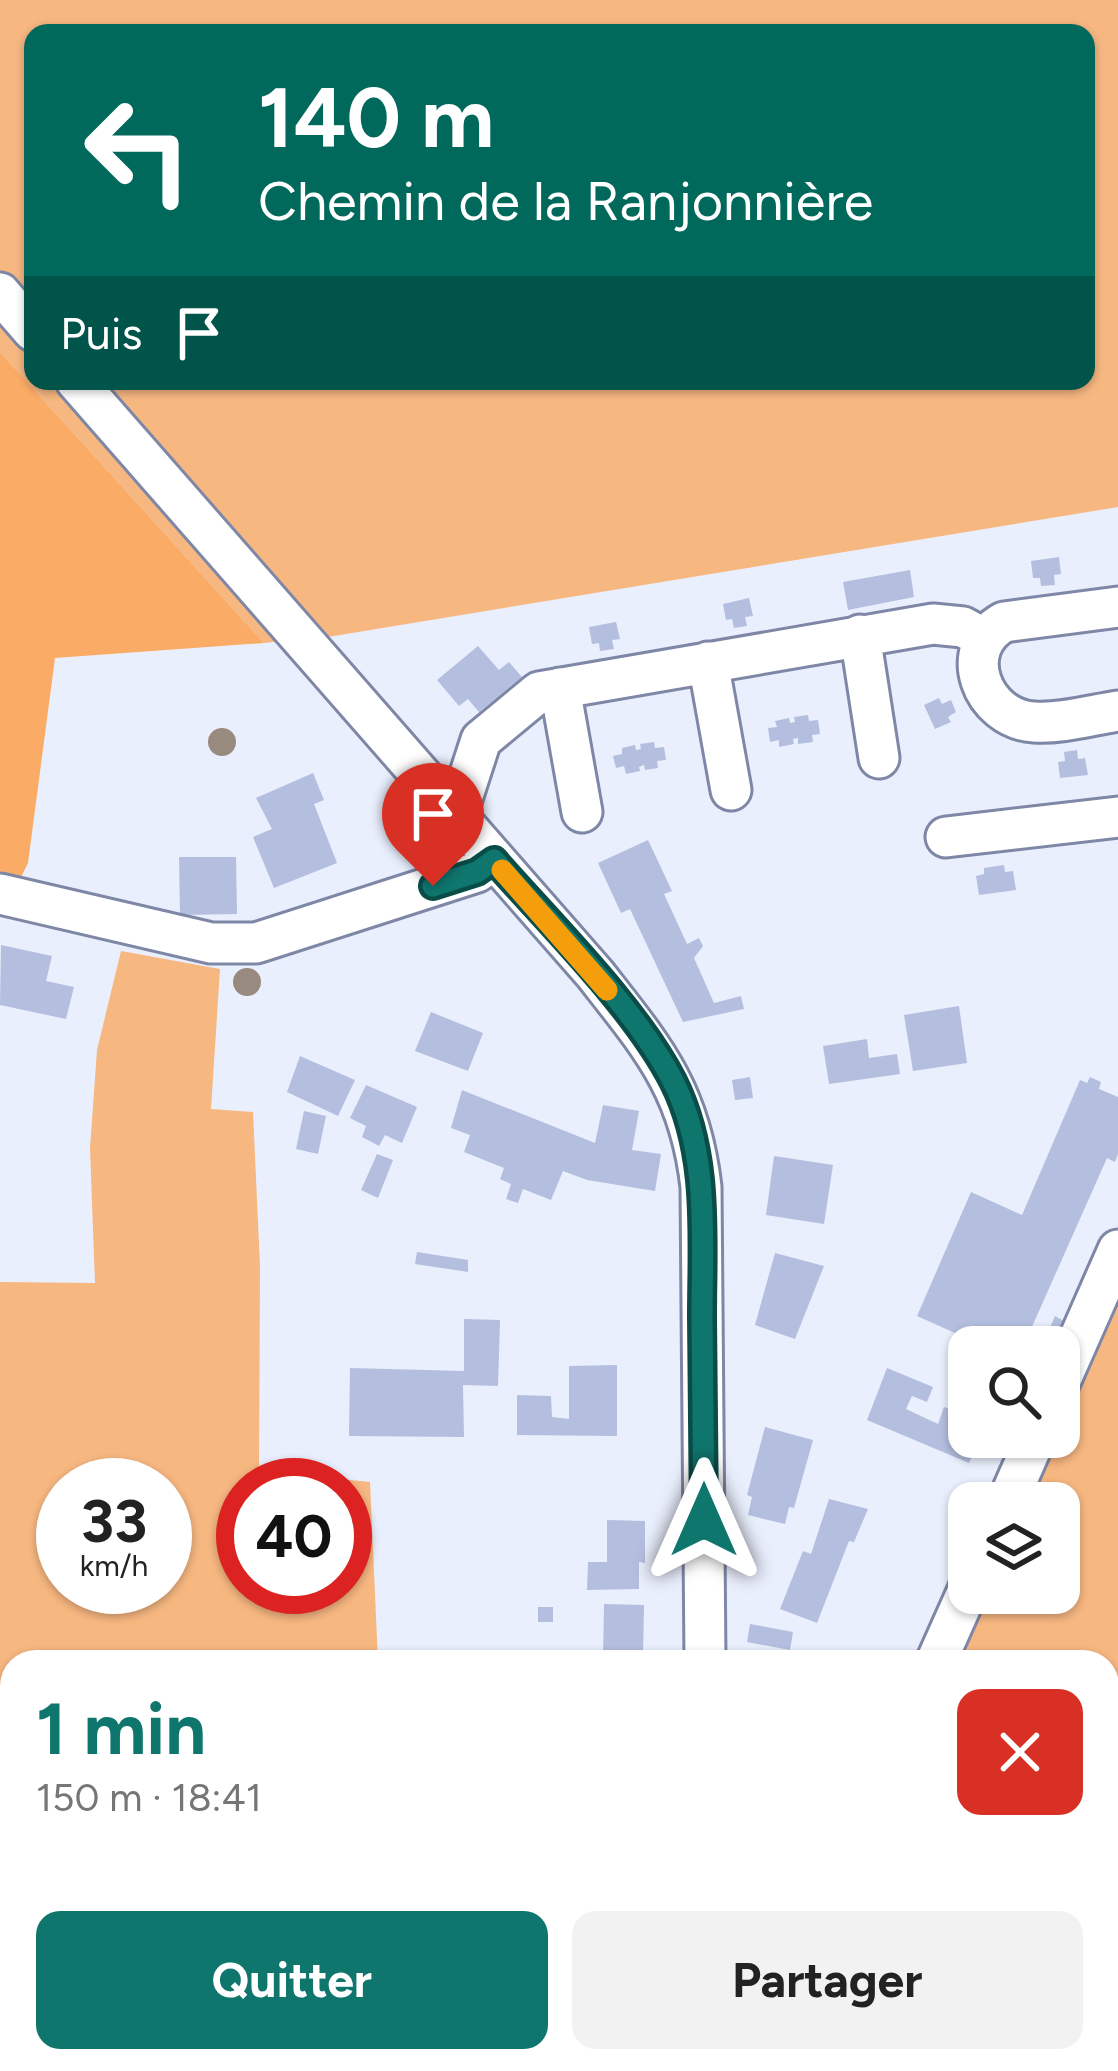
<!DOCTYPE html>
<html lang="fr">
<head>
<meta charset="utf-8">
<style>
  :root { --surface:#fff; --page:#f2f2f2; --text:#222; --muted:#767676; --accent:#0f766e }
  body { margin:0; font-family:Figtree,sans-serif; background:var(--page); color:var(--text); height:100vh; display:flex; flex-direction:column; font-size:45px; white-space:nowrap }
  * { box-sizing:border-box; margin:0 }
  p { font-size:39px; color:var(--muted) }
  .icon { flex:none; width:66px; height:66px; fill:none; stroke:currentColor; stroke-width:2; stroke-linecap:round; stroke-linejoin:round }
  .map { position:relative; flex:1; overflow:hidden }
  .panel { position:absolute; left:0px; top:1650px; width:1119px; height:423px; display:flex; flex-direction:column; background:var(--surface); border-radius:36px 36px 0 0; box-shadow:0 3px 9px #0004 }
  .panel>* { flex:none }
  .guide { position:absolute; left:24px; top:24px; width:1071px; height:366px; border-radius:24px; box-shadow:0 3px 9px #0004; background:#00695c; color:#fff; overflow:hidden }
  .tools { position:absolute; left:948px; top:1326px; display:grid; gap:24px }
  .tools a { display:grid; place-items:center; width:132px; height:132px; border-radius:24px; background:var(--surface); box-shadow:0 3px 9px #0004; font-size:60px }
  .speed { position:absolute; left:36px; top:1458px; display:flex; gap:24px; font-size:60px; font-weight:700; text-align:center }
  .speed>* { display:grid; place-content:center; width:156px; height:156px; border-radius:50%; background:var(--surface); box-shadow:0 3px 9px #0004; line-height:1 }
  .speed small { font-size:30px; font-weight:400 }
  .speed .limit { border:18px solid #d22; background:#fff; color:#111 }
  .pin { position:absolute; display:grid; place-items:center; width:102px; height:102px; color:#fff; margin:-123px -51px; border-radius:50% 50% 50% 0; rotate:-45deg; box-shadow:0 0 12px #0007 }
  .pin .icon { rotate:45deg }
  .me { position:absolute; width:132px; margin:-66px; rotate:0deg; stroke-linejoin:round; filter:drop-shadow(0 0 9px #0008) }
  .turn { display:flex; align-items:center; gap:42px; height:252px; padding:0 36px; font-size:54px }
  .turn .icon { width:156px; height:156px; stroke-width:2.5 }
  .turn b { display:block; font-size:84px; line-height:102px }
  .then { display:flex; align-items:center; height:114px; padding:0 36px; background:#0003; gap:24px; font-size:45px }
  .round { display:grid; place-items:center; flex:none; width:126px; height:126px; border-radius:24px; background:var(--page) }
  .summary { display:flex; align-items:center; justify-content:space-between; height:204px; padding:0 36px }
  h1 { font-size:72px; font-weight:700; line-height:90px; color:var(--accent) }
  .button { display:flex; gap:24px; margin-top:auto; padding:24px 36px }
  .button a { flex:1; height:138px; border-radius:24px; background:var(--accent); color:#fff; font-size:48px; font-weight:700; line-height:138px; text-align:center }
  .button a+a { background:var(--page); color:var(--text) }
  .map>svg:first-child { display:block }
</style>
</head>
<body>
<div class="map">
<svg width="1118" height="2071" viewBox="0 0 1118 2071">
  <rect width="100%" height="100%" fill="#eaeffd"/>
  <!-- green -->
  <path fill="#f7b781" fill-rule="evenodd" d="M0,0H1118V507L334,636L264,643L0,352ZM33,33H1086V381H33Z
    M121,951L220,969L211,1109L253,1112L260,1267L259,1471L370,1482L378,1662H12V1978H0V1282L95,1283L90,1148L97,1050ZM63,1485H165V1587H63ZM345,1485V1587H243V1485Z
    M1118,1289V2071H797L800,2061H1107V1662H956L986,1593H1059V1503H1025L1054,1437H1059V1425Z
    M279,2061H504L501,2071H274Z"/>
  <!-- forest -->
  <path fill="#faab65" d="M0,352L264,643L55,658L28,863L15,889L0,885Z
    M0,1978H12V2061H279L274,2071H0Z"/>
  <!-- building -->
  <path fill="#b4bedf" d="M1059,557L1061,574L1054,575L1055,585L1041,586L1040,578H1033L1031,561Z
    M910,570L914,597L848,610L843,582Z
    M749,598L753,616L745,617L747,626L734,628L732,619L726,620L723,604Z
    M616,622L620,639L612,640L614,649L600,651L599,643L592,644L589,627Z
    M478,646L499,670L509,662L522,677L479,712L468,699L459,706L437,680Z
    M939,698L942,704L951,700L956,712L948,717L951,722L935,729L924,705Z
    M808,715L809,721L818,720L820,734L812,735L813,742L798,744V738L793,739L794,744L779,747V740L770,742L768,728L777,727L775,721L789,718L790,723L795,722L794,717Z
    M654,742L655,748L664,747L666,760L657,761L658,768L645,770L644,765L639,767L640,771L626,774L624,766L616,768L613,756L622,754V748L635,745L636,750L641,749L640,744Z
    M1077,750L1078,759L1085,758L1088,775L1060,778L1058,762L1065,761L1064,752Z
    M313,773L324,800L314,804L337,863L274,888L253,837L272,829L256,798Z
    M648,840L672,891L664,894L687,944L699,938L703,946L694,958L714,1003L741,996L744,1009L683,1022L630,909L621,913L598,863Z
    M179,857H236L237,914L180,915Z
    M1004,865L1005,872L1013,871L1016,890L979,895L976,876L984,874V868Z
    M1,945L52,956L46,981L74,987L66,1019L0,1005Z
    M959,1006L967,1063L913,1071L904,1015Z
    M431,1012L483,1033L468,1071L415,1051Z
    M867,1039L869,1058L897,1054L900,1074L829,1084L823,1046Z
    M300,1056L355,1080L338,1116L287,1092Z
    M750,1077L753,1098L735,1100L732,1080Z
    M1090,1077L1101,1082L1099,1089L1118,1097V1154L1115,1162L1107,1158L1023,1347H986L917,1316L971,1192L1022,1215L1080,1080L1087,1083Z
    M366,1085L417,1107L402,1143L385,1135L379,1146L362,1137L366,1126L350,1118Z
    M462,1090L595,1143L603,1105L639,1111L632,1150L661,1154L655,1191L587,1180L563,1171L551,1200L523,1189L518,1203L506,1199L511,1184L500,1179L504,1168L464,1152L470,1135L451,1128Z
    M304,1111L326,1116L318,1154L296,1149Z
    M377,1154L393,1160L378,1198L361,1190Z
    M774,1156L833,1165L824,1224L766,1215Z
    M417,1252L468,1260V1272L415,1264Z
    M775,1253L824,1266L795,1339L755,1325Z
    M1055,1316L1064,1321L1052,1347L1043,1344Z
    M464,1319L500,1320L498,1386L463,1385L464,1437L349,1436L350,1368L464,1371Z
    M617,1365V1436L517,1435V1395L551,1396L552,1417L569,1419V1366Z
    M887,1368L933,1387L927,1402L912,1396L906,1409L938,1424L944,1407L969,1416V1437H981L969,1463L867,1420Z
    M765,1427L813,1440L794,1508L789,1507L785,1524L748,1515L752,1497L747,1495Z
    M829,1499L868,1509L854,1542L849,1541L817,1623L780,1609L803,1551L811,1554Z
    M607,1520L645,1521V1563L639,1562V1589L587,1590L588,1562H607Z
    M604,1604L644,1605L643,1657H603Z
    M538,1607H553V1622H538Z
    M750,1624L793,1632L790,1650L747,1642Z
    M535,2061H582L581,2071H534Z"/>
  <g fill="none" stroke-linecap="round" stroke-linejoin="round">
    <!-- minor casing -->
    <g stroke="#7e87a6" stroke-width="45">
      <path id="minor" d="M0,293L33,331
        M76,381L595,974C653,1048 690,1090 701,1187L705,1662
        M1118,607L1004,622C955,649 982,719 1034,722C1060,724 1092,715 1118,711
        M860,635L879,758
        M708,662L731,790
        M560,688L582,812
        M456,817L481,740L539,692L933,624L963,627L985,639
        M946,837L1118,817
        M0,894L211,943H256L477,872L494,859
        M1059,1384L1118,1250
        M1007,1503L1036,1437
        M936,1662L969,1588
        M713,2061L714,2071"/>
    </g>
    <!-- minor -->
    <use href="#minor" stroke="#fff" stroke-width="39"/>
  </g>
  <!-- trees -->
  <g fill="#998a80">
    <circle cx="222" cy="742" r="14"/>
    <circle cx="247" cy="982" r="14"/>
  </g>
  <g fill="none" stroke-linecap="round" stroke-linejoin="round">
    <!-- route casing -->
    <g stroke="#0a4d48" stroke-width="30">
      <path id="route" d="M433,886L477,872L494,860C550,924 635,1007 673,1081C710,1154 702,1238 702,1317C703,1384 703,1452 704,1520"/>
    </g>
    <!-- route -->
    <use href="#route" stroke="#0f766e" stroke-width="21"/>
    <!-- slow -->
    <path stroke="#f59e0b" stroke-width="21" d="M502,870L607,990"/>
  </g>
</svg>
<div class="tools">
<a><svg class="icon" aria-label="search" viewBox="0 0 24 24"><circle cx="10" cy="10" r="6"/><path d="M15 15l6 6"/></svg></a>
<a><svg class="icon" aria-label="layers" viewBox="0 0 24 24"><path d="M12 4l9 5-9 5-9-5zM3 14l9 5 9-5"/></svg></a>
</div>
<div class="speed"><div>33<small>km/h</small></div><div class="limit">40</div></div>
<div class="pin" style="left:433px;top:886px;background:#d93025"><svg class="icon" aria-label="arrive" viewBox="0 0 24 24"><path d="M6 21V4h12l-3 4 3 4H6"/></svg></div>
<svg class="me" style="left:704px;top:1520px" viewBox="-20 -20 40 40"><path d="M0-17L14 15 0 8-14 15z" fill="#0f766e" stroke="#fff" stroke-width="4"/></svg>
<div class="guide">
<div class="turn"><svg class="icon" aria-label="left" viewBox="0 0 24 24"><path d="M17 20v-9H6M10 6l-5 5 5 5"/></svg><div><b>140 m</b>Chemin de la Ranjonnière</div></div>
<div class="then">Puis<svg class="icon" aria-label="arrive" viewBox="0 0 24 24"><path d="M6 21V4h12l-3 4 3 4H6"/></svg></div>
</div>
<section class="panel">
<div class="summary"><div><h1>1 min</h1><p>150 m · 18:41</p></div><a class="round" style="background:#d93025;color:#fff"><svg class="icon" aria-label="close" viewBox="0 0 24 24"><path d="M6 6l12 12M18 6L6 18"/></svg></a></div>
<div class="button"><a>Quitter</a><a>Partager</a></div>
</section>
</div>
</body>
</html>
